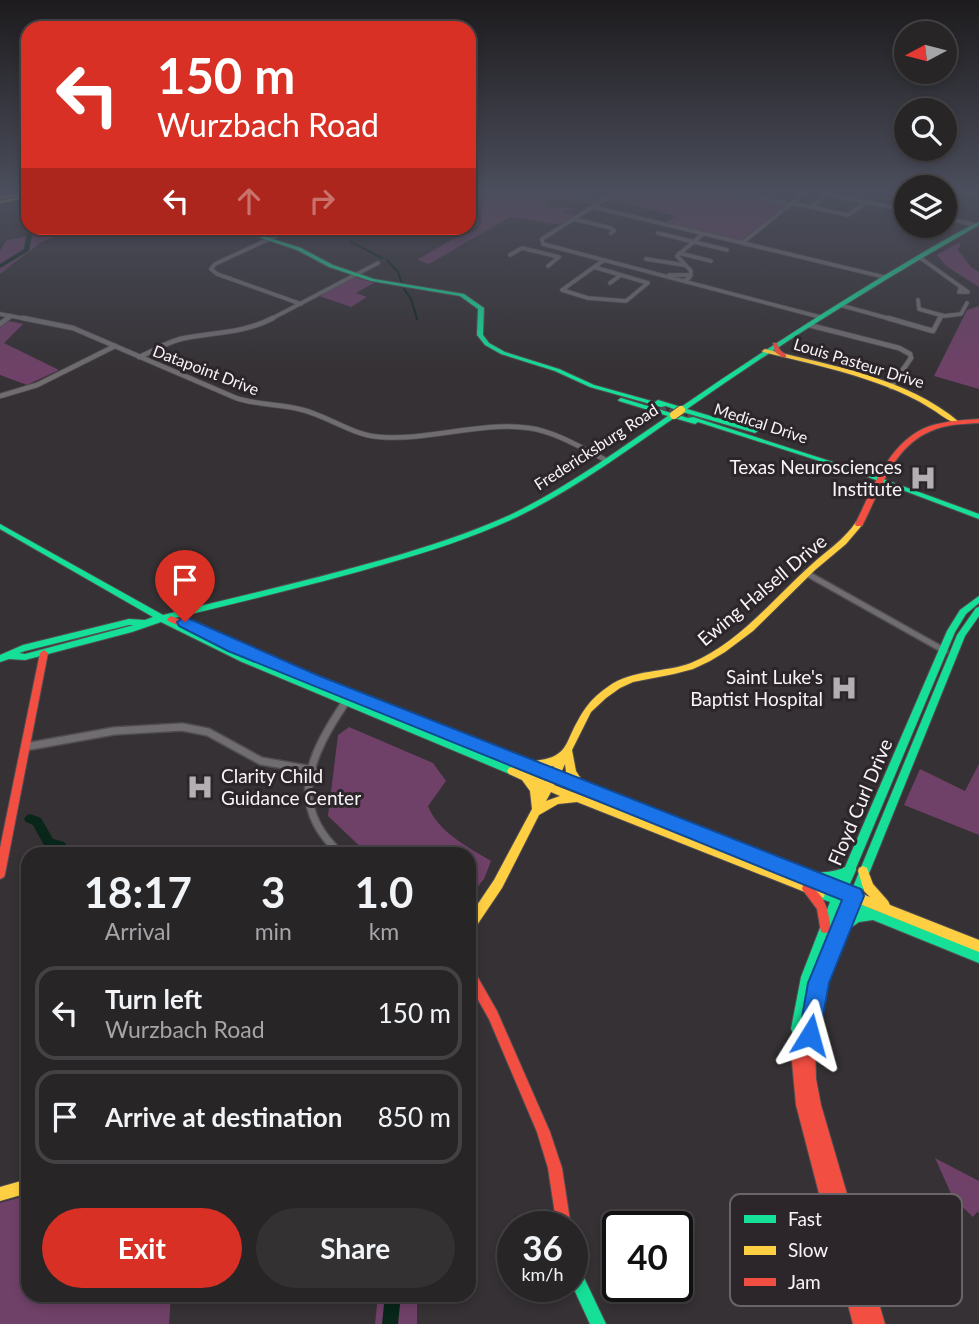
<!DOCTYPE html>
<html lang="en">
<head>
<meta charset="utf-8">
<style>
  :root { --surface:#282527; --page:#343133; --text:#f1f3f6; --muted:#a5a5a7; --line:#444244; --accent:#d93025 }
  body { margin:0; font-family:Lato,sans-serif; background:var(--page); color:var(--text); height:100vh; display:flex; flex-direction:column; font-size:26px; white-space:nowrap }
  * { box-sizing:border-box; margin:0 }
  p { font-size:23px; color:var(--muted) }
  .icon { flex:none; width:38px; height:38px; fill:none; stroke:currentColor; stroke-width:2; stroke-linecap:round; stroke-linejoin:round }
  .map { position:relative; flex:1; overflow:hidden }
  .side { position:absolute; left:21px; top:847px; width:455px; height:455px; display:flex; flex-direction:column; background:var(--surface); border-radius:21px; box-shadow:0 4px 10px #0003,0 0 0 2px var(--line) }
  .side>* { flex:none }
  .top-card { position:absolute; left:21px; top:21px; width:455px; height:214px; border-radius:21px; box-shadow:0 4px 10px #0003,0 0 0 2px var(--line); background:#d93025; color:#fff; overflow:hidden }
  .needle { width:46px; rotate:263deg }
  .tools { position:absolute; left:894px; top:21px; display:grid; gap:14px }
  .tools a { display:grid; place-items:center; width:63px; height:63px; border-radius:50%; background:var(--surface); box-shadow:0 4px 10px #0003,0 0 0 2px var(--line); font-size:35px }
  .speed { position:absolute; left:497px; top:1211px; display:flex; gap:14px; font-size:35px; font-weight:700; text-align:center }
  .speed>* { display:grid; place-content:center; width:91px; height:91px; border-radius:50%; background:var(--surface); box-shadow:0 4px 10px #0003,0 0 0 2px var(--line); line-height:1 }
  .speed small { font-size:18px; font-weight:400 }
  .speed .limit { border:4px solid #111; border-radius:10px; background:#fff; color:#111 }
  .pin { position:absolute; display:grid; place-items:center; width:60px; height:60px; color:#fff; margin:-72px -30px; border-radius:50% 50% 50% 0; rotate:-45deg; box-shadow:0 0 7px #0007 }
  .pin .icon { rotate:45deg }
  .me { position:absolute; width:77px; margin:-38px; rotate:8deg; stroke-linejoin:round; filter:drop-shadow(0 0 5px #0008) }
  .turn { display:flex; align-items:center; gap:24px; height:147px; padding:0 21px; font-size:32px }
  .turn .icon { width:91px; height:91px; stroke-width:2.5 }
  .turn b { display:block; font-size:49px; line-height:60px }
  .lanes { display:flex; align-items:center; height:66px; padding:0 21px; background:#0003; justify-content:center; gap:35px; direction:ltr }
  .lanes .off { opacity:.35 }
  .eta { display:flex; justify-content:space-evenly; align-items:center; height:119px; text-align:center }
  .eta b { font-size:42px; font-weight:700; line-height:49px }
  .cta { display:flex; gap:14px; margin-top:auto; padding:14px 21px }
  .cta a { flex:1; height:80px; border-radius:42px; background:var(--accent); color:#fff; font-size:28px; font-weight:700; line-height:80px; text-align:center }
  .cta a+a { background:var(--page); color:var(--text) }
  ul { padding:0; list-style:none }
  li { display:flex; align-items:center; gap:21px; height:94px; margin:0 14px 10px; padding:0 7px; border:4px solid var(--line); border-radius:21px }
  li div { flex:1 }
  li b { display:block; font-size:26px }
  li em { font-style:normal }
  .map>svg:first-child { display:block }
</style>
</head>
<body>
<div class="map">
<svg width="979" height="1324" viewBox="0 0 979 1324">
  <rect width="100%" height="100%" fill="#353134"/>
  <!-- green -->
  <path fill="#704168" d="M482,191H561L557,193L603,199L596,204L564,201L562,198L546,201L548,206L579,209L561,212L577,215L563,225L510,217L429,264L417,260L453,239L475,231L481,223Z
    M622,191H759L752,196L787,205L741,241L665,223L675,216L608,199Z
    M49,232L61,233L40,243L0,274V251L7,240Z
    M958,243H961L958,250L971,267L979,272V287L946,266L937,255Z
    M354,277L374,283L356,293L367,297L351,307L319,296Z
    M979,306V389L934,376L967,310Z
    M9,321L23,324L4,343L59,370L27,385L0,375V327Z
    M349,727L433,763L446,781L428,806C438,832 468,847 491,861L484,879L469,897V854H368L328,816L338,735Z
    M979,764V835L904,805L920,769L965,791Z
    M935,1158L979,1181V1213L977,1212L973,1217L953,1198Z
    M28,1195V1295H171L169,1324H0V1203Z
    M378,1295H417V1324H375Z"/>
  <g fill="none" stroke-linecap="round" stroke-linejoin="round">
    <!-- stream -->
    <path stroke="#082619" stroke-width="2" d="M351,242L382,258
      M387,260L398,272L402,284
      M404,289L411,299L417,319"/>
    <!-- river -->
    <path fill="#082619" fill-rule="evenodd" d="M29,234L32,236L29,251L0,268V264L24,249L26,236Z
      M30,814L41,818L53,839L64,842L74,854H60L56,850L45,847L33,825L26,822L24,819L26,816Z
      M385,1295H401L398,1324H382Z"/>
    <!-- secondary-tunnel -->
    <path stroke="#524e51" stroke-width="6" stroke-dasharray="6 3.5" stroke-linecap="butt" d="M660,409L691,418"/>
    <!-- street-far3 casing -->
    <g stroke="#514d51" stroke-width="5">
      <path id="street-far3" d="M618,191L542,239L543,244L820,317
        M727,191L790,204
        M813,191L906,210
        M471,199L476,191
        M792,203L848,215L867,202
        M593,207L884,277
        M812,207L827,194
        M945,218L976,225
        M574,219L611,228L614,231L611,233
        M293,228L215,264L211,269L217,274L301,304
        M658,233L727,250
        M742,243L807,191
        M679,253L711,261
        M510,255L522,248L559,257L548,266
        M919,257L961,287
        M646,259L684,265
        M594,267L648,283L626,301L588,298L562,290L604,260
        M669,275H691
        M684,281L690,277L691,271L677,256L703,234
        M610,283L621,275
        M961,287L968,292H959Z
        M918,300L919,309L944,316L961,314L967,303
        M840,305L894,320
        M0,314L32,320
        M5,320L11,316
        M269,320L378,263
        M939,320L942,315"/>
    </g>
    <!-- street-far2 casing -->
    <g stroke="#514d51" stroke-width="6">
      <path id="street-far2" d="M23,318L73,328L236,398C257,405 278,404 299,409C327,415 351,435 380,437C430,441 480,421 529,428C557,432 583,449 608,461
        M888,318L933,331L940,318
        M0,324L8,318
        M809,325L899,348L910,354L911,358L891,387
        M139,357C154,351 170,340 185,338C215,332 245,333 273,318
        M0,396L37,385L115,346"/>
    </g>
    <!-- street-far1 casing -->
    <g stroke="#514d51" stroke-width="8">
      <path id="street-far1" d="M806,573L945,651"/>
    </g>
    <!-- street casing -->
    <g stroke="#514d51" stroke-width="10">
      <path id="street" d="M25,747L114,731L182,727L208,732L261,761L313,770
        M341,854C285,804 311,753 347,700"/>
    </g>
    <!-- fast casing -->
    <g stroke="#514d51" stroke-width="2">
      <path id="fast" d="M953,191H961L979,194V196Z
        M979,222V225C879,282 781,343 687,409L757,430L758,431L755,433L679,411L666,406L661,407L590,387L555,371L501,354L485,345L477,335L478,309L460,296L371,281L329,267L297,250L232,228H237L301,248L333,265L374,279L464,294L484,308L483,335L489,343L505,352L559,369L594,385L655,402L658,400L681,407C748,361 816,317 885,275C916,257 947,237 979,222Z
        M621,398L688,418L693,417L864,472L979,514V519L860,474L698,422L695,424L674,418C623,453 573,490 517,517C477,536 434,550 392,562C318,584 244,601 170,619L248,658L515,768L517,771L515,774L512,775L242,662L161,622L132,632L25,660L9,659L0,662V655L23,645L129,619L145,620L153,617L0,529V524L163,615C237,597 311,580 385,559C427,547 470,533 510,515C566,488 617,451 668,416L619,401L618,400ZM129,625H134L25,654L19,653L25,651Z
        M979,596V603L966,614L955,632L856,868V870L844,897L848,899L957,635L976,608L979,607V616L965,636L857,903L979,951V963L873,920L859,922L846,931L825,983L816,1035L814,1039L810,1041L806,1039L804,1035L813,983L844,908L840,906L813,977L803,1029L801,1033L797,1035L793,1033L791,1029L801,977L830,902L816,897L815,893L816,889L820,888L834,894L840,880C832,883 821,884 813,882L812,878L813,874C825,871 833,873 845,867L947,631L960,610Z
        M572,1261L577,1263L606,1324H590L572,1285Z"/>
    </g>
    <!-- slow casing -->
    <g stroke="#514d51" stroke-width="2">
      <path id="slow" d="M28,191V193L0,199V197Z
        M28,195V197L0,203V201Z
        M765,349C829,365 908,378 959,422L958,423C948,422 939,413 930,408C916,399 901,392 885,386C846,371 804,362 763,352L762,351Z
        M856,522H859L863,524L846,544L815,570L753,631L725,652L710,661L693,669L674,674L633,682L620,688L606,698L591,712L572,750L576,771L585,785L870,897L864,891L858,871L859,868L863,866L867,868L873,884L888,901L890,905L979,940V952L556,782L554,785L824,889L825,893L824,897L820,898L577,802L558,804L539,815L502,888L473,931L469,932V917L494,880L532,809L530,791L522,780L509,774L507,771L509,768L512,767L546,781L548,778L376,710L374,707L376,704H382L530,763C541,758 549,761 559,753C566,748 569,738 573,730C583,710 590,699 609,686C633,669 664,673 691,663C739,643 772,600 810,566C826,551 844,540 856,522ZM565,764L566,772L570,779L560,775ZM554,766L551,771L543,768ZM551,792L560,796L546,801Z
        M28,1179V1193L0,1201V1187Z"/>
    </g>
    <!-- jam casing -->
    <g stroke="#514d51" stroke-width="2">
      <path id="jam" d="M773,343H777L780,350L786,355V357H782L775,352Z
        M979,419V423C963,424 946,424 931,431C892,447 880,492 862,526H856L855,524C873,489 889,440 930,426C946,421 962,420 979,419Z
        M171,616L382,704L384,707L382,710H376L168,621L167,619Z
        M44,650L48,653L5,874L4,877L0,879V848L40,653Z
        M807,884C825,894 828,909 831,928L829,932L825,933L821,932L817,909L802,889L803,885Z
        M469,967L473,969L497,1011L550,1132L562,1168L571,1227H557L548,1168L537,1132L489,1019L469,984Z
        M796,1035L800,1037L803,1048L805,1042L809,1040L813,1042L815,1046L816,1079L821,1105L885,1324H869L808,1105L869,1324H853L796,1105L790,1041L792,1037Z"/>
    </g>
    <!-- street-far3 -->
    <use href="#street-far3" stroke="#706d70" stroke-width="3.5"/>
    <!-- street-far2 -->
    <use href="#street-far2" stroke="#706d70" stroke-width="4.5"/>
    <!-- street-far1 -->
    <use href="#street-far1" stroke="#706d70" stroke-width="5"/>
    <!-- street -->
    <use href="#street" stroke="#706d70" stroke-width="7"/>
    <!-- fast -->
    <use href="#fast" fill="#16e098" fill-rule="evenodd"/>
    <!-- slow -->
    <use href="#slow" fill="#ffcf43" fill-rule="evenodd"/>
    <!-- jam -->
    <use href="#jam" fill="#f24e42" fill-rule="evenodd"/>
    <!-- slow-bridge casing -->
    <g stroke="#514d51" stroke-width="10" stroke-linecap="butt">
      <path id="slow-bridge" d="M674,415L681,410"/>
    </g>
    <!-- slow-bridge -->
    <use href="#slow-bridge" stroke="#ffcf43" stroke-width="8"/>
  </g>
  <!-- sky -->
  <linearGradient id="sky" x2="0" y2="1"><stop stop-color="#1d1b1d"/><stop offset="0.51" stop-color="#4b4e5c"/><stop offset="1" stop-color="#4b4e5c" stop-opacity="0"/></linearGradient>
  <rect width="979" height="376" fill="url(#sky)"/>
  <!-- route -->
  <path fill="#1a73e8" stroke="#114b97" stroke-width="2" d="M185,617L317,675L861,889L864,896L829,983L818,1043L810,1047L802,1043L799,1035L808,983L842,900L228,651L179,626L177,622Z"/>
  <!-- icons -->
  <defs>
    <g id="hospital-bare" transform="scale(2.1)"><path d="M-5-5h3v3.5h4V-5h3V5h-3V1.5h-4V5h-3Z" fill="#b4afb3" stroke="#2c262b" stroke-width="2.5" paint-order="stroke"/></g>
  </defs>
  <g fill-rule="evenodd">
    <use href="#hospital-bare" x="923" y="478"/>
    <use href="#hospital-bare" x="844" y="688"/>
    <use href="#hospital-bare" x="200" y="787"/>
  </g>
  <g text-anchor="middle" stroke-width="6" stroke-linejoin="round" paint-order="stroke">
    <!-- far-street labels -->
    <g font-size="16" fill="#f8f3f7" stroke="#2c262b">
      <text transform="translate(859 363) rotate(17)" y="6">Louis Pasteur Drive</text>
      <text transform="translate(206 370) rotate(21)" y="6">Datapoint Drive</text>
      <text transform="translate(761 423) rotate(18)" y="6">Medical Drive</text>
      <text transform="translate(596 447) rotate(-33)" y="6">Fredericksburg Road</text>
    </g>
    <!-- poi labels -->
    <g font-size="19" fill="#f8f3f7" stroke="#2c262b" text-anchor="end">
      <text x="902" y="474">Texas Neurosciences<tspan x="902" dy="22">Institute</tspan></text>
      <text x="823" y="684">Saint Luke's<tspan x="823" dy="22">Baptist Hospital</tspan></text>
      <text x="221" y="783" text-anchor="start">Clarity Child<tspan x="221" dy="22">Guidance Center</tspan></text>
    </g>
    <!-- street labels -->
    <g font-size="19" fill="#f8f3f7" stroke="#2c262b">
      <text transform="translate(762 590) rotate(-40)" y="7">Ewing Halsell Drive</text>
      <text transform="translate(860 802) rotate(-67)" y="7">Floyd Curl Drive</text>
    </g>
  </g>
  <!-- legend -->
  <rect x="730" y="1194" width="232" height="112" rx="10" fill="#2c262b" stroke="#696468" stroke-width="2"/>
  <rect x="744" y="1215" width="32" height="8" fill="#16e098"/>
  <rect x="744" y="1246" width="32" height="9" fill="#ffcf43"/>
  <rect x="744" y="1278" width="32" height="8" fill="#f24e42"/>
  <g font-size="19" fill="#f8f3f7">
    <text x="788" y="1226">Fast</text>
    <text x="788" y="1257">Slow</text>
    <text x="788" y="1289">Jam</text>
  </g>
</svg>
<div class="tools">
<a><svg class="needle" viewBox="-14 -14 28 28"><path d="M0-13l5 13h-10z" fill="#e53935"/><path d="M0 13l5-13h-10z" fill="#a5a5a7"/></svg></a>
<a><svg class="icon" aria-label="search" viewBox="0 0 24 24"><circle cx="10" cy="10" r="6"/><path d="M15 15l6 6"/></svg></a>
<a><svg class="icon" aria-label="layers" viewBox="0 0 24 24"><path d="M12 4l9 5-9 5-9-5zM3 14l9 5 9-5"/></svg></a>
</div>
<div class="speed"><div>36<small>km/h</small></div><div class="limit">40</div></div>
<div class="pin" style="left:185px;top:622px;background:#d93025"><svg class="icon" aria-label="arrive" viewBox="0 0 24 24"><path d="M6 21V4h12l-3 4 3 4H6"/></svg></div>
<svg class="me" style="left:810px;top:1035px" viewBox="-20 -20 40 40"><path d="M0-17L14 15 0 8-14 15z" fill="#1a73e8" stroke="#fff" stroke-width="4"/></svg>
<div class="top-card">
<div class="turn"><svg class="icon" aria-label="left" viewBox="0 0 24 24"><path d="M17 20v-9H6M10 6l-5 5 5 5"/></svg><div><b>150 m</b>Wurzbach Road</div></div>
<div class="lanes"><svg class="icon" aria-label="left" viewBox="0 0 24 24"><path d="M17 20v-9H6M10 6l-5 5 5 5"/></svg><svg class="icon off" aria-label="ahead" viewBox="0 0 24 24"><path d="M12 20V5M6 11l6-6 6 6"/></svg><svg class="icon off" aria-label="right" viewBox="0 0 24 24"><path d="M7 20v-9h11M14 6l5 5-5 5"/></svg></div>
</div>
<section class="side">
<div class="eta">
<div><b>18:17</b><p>Arrival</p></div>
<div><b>3</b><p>min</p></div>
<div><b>1.0</b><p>km</p></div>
</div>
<ul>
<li><svg class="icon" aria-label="left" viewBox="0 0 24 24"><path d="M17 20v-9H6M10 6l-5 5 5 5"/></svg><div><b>Turn left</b><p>Wurzbach Road</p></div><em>150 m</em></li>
<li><svg class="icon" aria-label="arrive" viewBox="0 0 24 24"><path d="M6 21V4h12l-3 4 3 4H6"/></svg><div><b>Arrive at destination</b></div><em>850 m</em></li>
</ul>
<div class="cta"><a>Exit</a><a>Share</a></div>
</section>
</div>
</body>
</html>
